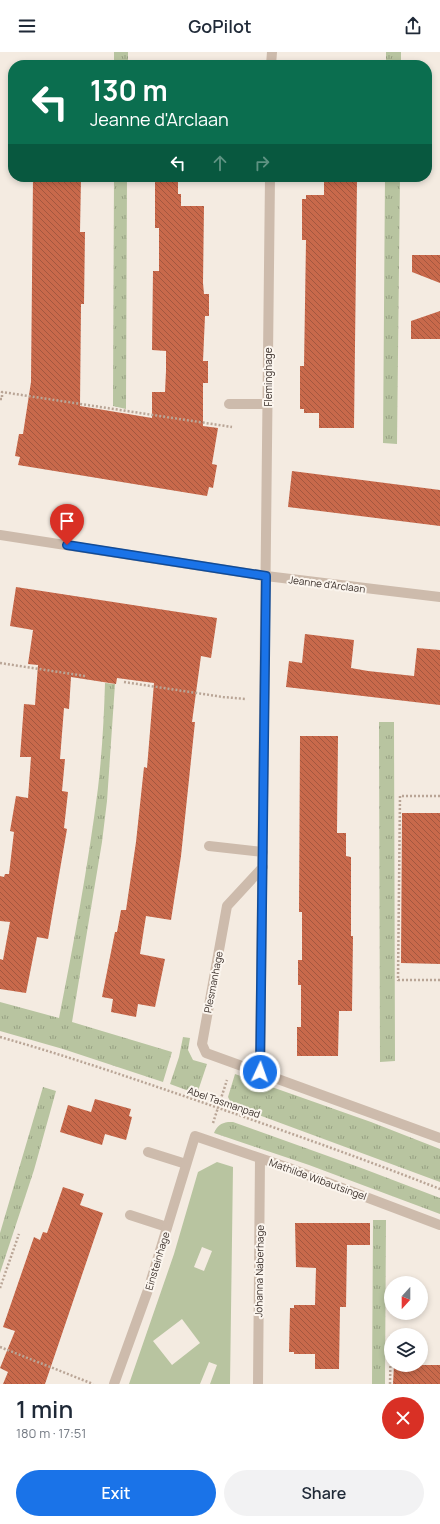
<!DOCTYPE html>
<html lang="en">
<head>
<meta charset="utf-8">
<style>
  :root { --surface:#fff; --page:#f2f2f3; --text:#1f2937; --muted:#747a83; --accent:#1a73e8 }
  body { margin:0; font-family:Manrope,sans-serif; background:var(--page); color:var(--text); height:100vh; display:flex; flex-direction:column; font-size:15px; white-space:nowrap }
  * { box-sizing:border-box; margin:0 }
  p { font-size:13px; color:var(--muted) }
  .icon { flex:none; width:22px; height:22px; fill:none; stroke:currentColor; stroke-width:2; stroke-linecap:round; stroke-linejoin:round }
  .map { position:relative; height:1332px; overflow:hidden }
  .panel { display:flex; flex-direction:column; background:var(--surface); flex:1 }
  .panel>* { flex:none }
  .hud { position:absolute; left:8px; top:8px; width:424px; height:122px; border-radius:16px; box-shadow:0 2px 6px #0003; background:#0b6e4f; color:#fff; overflow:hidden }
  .needle { width:26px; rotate:201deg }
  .controls { position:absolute; left:384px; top:1224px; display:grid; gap:8px }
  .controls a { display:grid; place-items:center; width:44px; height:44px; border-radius:50%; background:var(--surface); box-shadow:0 2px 6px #0003; font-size:20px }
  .pin { position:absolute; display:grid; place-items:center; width:34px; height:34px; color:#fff; margin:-41px -17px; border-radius:50% 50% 50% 0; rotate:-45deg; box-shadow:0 0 4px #0007 }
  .pin .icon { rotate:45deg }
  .me { position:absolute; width:44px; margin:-22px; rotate:3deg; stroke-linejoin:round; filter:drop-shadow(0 0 3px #0008) }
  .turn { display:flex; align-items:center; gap:14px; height:84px; padding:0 16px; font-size:18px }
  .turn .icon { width:52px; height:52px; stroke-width:2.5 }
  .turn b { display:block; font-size:28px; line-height:34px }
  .lanes { display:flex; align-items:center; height:38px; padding:0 16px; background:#0003; justify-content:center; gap:20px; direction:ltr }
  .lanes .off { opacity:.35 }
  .round { display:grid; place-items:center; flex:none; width:42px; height:42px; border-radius:21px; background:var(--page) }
  .head { display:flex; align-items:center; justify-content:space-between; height:68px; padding:0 16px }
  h1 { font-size:24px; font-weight:600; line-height:30px }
  .button { display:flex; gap:8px; margin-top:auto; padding:8px 16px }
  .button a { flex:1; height:46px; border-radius:24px; background:var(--accent); color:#fff; font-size:16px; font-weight:600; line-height:46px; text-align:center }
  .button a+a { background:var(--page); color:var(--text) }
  header { display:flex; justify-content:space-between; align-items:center; height:52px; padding:0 16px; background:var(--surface); font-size:18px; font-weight:600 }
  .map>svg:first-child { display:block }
</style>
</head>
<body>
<header><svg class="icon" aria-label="menu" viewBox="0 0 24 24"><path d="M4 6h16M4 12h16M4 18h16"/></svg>GoPilot<svg class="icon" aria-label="share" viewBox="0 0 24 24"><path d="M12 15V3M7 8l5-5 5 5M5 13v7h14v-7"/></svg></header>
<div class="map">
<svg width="440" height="1332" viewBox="0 0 440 1332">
  <defs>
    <pattern id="grass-tufts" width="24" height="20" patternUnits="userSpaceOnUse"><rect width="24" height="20" fill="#b8c4a0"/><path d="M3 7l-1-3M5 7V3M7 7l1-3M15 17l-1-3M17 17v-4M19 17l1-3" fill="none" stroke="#97a083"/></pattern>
    <pattern id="building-back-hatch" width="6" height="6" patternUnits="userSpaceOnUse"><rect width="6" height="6" fill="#c8694b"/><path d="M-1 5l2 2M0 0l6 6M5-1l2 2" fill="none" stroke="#a4573f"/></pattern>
  </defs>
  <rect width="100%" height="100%" fill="#f4ebe1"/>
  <!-- grass -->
  <path fill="url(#grass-tufts)" d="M114,0H128V13H114Z
    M386,0H401V13H386Z
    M114,125H127L126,357L113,354Z
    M385,125H400L397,392L383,391Z
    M105,631L115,632L107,749L102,790L72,970L172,1000L163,1030L63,997L0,979V950L59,966C74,890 88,814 98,736C102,701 104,666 105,631Z
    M379,670H394L395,1009L380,1010Z
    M183,985L190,986L188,998L193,1008L207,1012L197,1042L170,1032L179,1005Z
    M235,1022L371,1070L440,1097V1130L232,1053L228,1045Z
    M43,1035L56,1039L34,1118L0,1221V1181Z
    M228,1070H233L364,1117L440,1146V1162L309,1113L214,1081C217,1074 221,1071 228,1070Z
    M373,1168H386L385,1332H372Z"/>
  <!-- park -->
  <path fill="#b8c4a0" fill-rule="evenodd" d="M217,1110L233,1115L230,1332H210L217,1313L209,1310L200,1332H129L174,1202L198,1120ZM202,1195L212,1199L204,1219L194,1215ZM182,1267L200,1291L172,1313L153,1289Z"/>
  <!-- building -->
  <path fill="url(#building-back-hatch)" d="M33,125H81L80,180H85L84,252H81L80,354L152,366V340H165L166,319V299L152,298L153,219H159V176H155V125H178V142H181V154H204L203,231L204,242H209V264H205L203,309H208V331H203V374L218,376L212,412L217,413L213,436L209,435L207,444L18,413L20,405L15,404L19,382H23L31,330Z
    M324,129H357L354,376H319V361H304V357H300V314H304L305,252L306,188H302V147H306V143H324Z
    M412,203H440V231L412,220Z
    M440,259V287H411V269Z
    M292,419L440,438V474L288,455Z
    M16,535L217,566L211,606L201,604L192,670H195L181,804L171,868L146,864L140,902L165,907L155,955L138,952L136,965L111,960L113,947L102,945L115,880H117L121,858H126L136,790L144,715L147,716L154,631L117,626L116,632L71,625L69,657L64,656L60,707H65L62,739L68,740L64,776L67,777L48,887L37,885L26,941L0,937V907L3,908L10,870L0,869V824L4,825L5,822H9L14,780L10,779L16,744L28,746L31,705H20L24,652L35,653L38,613L28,612L33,578L10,574Z
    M305,582L354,588L351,616L368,619L414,624L417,596L440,598V653L286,635L289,609L302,611Z
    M300,684H338L337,781H346V804L351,805V884H353L352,959H339L338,1004H297V975H301V933H298V908H302V860H299Z
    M402,761H440V912L401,911Z
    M95,1047L131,1057L129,1064L132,1065L126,1088L105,1082L102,1093L60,1080L68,1053L91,1060Z
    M63,1135L84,1142L80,1153L103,1161L45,1332H3L8,1320L0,1316L15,1279L3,1275L34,1185L40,1188L43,1180L47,1181Z
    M295,1171H370V1193H347L346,1255H340L339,1317H315V1302H294V1300H289L290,1256H294V1253H315L316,1216L296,1215Z
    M394,1313H440V1332H393Z"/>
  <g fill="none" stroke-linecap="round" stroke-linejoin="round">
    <!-- path -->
    <path stroke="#b9a596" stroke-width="2.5" stroke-dasharray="2 2" stroke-linecap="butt" d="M0,347H2V340L232,375
      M0,611L85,624
      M124,630L223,645L246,647
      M440,744H400L398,928H440
      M0,985C71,1005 140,1029 210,1053C287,1080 364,1107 440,1137
      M213,1071L227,1028
      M0,1236L19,1182
      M0,1295L93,1332
      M390,1332L391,1283"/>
    <!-- service -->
    <path stroke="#cdbbac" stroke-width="10" d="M229,352H268
      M209,794L263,800
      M148,1100L186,1112
      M130,1163L167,1175"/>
    <!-- minor -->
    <path stroke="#cdbbac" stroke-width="10" d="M271,13L272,0
      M0,483L266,524L440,545
      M263,815L227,854L202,992L206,1001L440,1086
      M260,1020L270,125
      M114,1332L148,1238L195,1084L289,1116L440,1173
      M258,1332L260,1106"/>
  </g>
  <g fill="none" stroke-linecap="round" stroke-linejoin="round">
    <!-- route casing -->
    <g stroke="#114b97" stroke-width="10">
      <path id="route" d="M67,493L266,524L260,1020"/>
    </g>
    <!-- route -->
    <use href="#route" stroke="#1a73e8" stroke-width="7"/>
  </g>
  <g text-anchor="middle" stroke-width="4" stroke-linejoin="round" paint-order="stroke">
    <!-- street labels -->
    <g font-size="10" fill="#3b302b" stroke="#fbf5ee">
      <text transform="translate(268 325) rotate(-90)" y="4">Fleminghage</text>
      <text transform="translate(327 532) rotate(7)" y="4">Jeanne d'Arclaan</text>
      <text transform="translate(213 930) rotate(-79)" y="4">Plesmanhage</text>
      <text transform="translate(224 1050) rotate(19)" y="4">Abel Tasmanpad</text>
      <text transform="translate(318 1127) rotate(20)" y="4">Mathilde Wibautsingel</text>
      <text transform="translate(157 1209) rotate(-73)" y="4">Einsteinhage</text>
      <text transform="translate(259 1219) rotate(-89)" y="4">Johanna Naberhage</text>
    </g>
  </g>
</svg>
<div class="controls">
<a><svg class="needle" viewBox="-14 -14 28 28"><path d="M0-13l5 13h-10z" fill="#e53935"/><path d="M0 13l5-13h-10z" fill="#747a83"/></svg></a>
<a><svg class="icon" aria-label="layers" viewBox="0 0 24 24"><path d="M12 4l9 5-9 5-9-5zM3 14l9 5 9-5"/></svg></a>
</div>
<div class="pin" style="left:67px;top:493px;background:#d93025"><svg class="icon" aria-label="arrive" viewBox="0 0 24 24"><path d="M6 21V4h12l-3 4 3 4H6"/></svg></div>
<svg class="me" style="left:260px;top:1020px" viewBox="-20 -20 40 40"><circle r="17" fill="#1a73e8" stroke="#fff" stroke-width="3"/><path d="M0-11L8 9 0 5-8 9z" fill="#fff"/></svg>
<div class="hud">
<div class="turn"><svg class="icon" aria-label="left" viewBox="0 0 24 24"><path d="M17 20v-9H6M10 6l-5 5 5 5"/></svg><div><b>130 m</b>Jeanne d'Arclaan</div></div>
<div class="lanes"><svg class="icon" aria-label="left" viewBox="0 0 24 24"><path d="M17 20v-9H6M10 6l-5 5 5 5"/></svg><svg class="icon off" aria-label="ahead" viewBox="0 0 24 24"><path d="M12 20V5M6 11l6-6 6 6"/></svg><svg class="icon off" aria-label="right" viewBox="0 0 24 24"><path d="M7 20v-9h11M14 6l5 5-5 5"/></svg></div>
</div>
</div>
<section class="panel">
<div class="head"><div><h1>1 min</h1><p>180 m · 17:51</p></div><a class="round" style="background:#d93025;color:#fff"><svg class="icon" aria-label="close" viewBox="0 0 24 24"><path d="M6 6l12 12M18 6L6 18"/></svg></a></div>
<div class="button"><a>Exit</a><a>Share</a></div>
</section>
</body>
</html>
